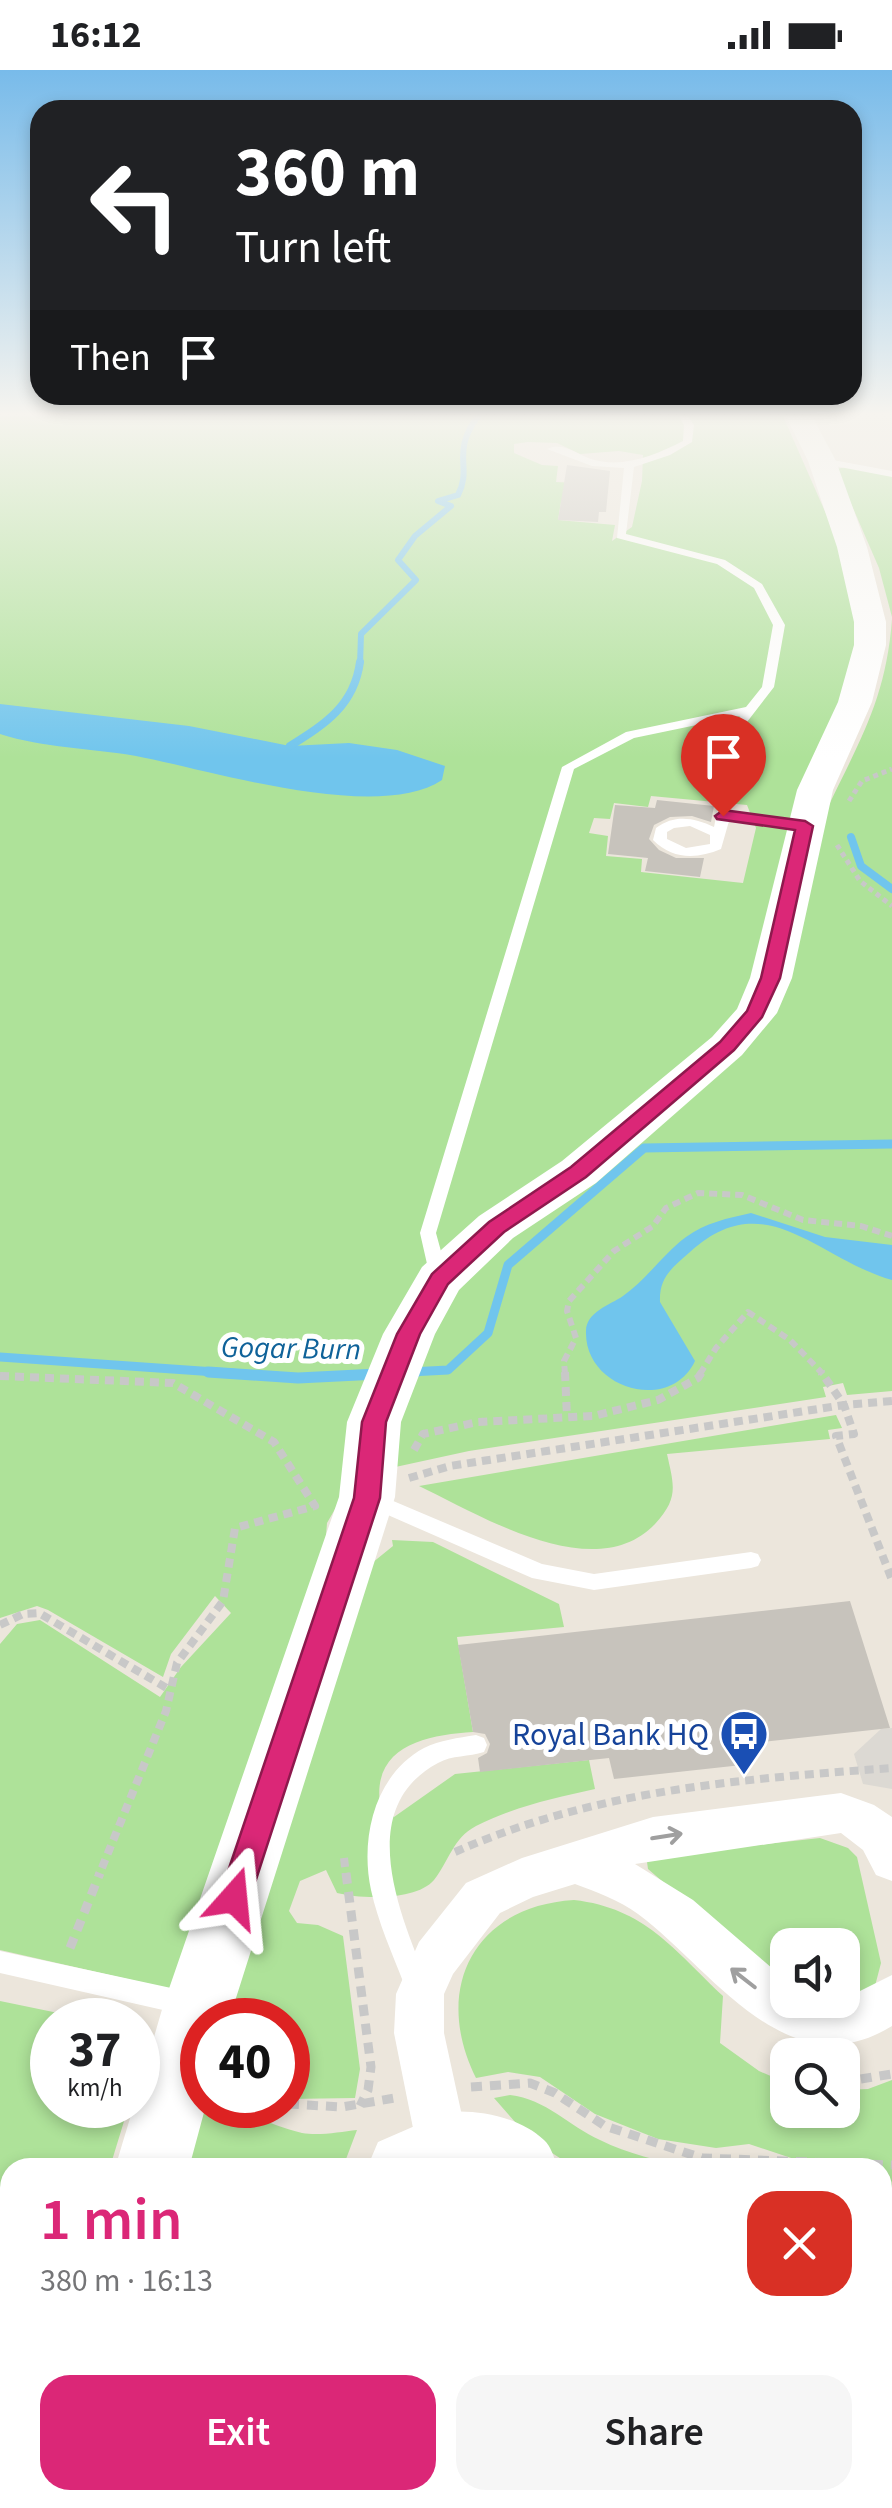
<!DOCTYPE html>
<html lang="en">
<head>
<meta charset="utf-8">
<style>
  :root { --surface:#fff; --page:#f6f6f6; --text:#202124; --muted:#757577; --accent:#db2777 }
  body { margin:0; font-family:"Source Sans 3",sans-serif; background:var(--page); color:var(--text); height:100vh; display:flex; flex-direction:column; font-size:38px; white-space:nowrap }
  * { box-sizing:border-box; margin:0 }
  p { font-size:32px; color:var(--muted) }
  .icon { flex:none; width:55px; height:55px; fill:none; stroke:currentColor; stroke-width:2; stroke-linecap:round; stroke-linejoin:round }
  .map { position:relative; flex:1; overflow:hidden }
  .drawer { position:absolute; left:0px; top:2088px; width:892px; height:352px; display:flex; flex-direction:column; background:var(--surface); border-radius:30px 30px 0 0; box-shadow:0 5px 15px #0003 }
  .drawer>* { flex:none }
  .guide { position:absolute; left:30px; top:30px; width:832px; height:305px; border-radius:30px; box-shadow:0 5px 15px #0003; background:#202124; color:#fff; overflow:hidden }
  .controls { position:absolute; left:770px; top:1858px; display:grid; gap:20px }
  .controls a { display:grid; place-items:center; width:90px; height:90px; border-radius:20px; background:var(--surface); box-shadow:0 5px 15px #0003; font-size:50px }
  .speed { position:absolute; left:30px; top:1928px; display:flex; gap:20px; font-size:50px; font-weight:700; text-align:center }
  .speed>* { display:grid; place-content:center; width:130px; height:130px; border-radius:50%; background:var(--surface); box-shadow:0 5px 15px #0003; line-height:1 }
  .speed small { font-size:25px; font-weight:400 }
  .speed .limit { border:15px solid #d22; background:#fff; color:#111 }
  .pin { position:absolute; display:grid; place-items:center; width:85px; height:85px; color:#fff; margin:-102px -42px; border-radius:50% 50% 50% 0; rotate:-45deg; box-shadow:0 0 10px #0007 }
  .pin .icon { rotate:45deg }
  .me { position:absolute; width:110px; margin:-55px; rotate:18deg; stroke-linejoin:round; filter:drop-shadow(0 0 8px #0008) }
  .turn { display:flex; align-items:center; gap:35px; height:210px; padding:0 40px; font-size:45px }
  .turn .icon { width:130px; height:130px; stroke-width:2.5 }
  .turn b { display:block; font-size:70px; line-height:85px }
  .then { display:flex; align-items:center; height:95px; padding:0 40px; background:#0003; gap:20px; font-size:38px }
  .round { display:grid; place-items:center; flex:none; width:105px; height:105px; border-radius:30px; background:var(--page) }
  .summary { display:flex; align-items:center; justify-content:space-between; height:170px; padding:0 40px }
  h1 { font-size:60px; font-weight:600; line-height:75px; color:var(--accent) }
  .cta { display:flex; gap:20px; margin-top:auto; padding:20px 40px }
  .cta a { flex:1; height:115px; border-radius:30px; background:var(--accent); color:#fff; font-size:40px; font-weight:600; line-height:115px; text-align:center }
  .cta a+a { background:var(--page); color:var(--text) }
  .status { display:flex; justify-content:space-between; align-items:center; height:70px; padding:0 50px; background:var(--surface); direction:ltr }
  .status svg { height:28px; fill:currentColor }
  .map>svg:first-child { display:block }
</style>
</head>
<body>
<div class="status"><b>16:12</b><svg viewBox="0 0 49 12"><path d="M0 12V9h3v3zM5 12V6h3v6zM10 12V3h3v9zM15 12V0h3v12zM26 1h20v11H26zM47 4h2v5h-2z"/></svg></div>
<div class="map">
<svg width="892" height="2438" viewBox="0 0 892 2438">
  <rect width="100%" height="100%" fill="#ece6dc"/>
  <!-- green -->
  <path fill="#aee299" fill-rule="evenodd" d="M0,346H783L849,496L859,589L828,737C861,668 886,628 892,549V1321L847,1325L843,1313L823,1317L826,1327L469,1381L354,1406L327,1453L324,1491L351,1510L393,1476L392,1470L433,1472L559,1534L564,1557L457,1567L473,1662C428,1665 372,1675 380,1734L394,1747L455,1704L589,1690L595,1719C554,1728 513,1737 476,1756C453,1768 449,1791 434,1810C416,1831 361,1829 337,1823L326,1800L300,1811L289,1841L297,1853L318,1855L343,1866L360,1999L355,2028L288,2029V1950H208L215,1929L0,1880V1574L17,1554L40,1550L160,1627L181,1597L231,1543L215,1526L171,1584L163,1607L48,1540L37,1536L0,1548ZM528,372L557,373L580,384L619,381L643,385L642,411L632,457L612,471L615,455L558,450L561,432H579V413L556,412L558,396L542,395L514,383V374ZM651,726L747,735L756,758L743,813L641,802L642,789L606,786L608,766L589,763L594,748L610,749L614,733L648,737Z
    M847,397L892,406V547L879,498L836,399Z
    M836,1345L842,1358L828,1360L830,1369L667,1384C674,1416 679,1428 655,1454C595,1517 480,1445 419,1416Z
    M820,1768L848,1778L857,1787L881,1893L875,1916L842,1930V1875H788L787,1919L648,1799L647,1792L653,1787Z
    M574,1830C645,1838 674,1880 723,1926L720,1973L759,2001L787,2013L788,2040H842L843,2020L868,2019L892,2010V2146H883L882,2098L818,2097L749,2074L716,2078L658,2069L595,2044L540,2007L508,2002L476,2008C432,1920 473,1836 574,1830Z
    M0,1931L92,1950H52V2035H129L110,2097L10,2098V2323L0,2324Z
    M199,2013L202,2035C239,2035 266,2055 302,2063C319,2066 340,2062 357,2060L343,2097L176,2098Z
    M510,2025C546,2029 569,2056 600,2070C628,2084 659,2091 689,2097H574L530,2069L494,2028Z
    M325,2430H433L434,2438H322Z"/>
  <!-- plaza -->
  <path fill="#dcd9d3" d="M892,1658V1719L863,1714L854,1684L881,1659Z"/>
  <!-- water -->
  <path fill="#70c5ed" d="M0,634L189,656L290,676L349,673L397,680L445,696L442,710C377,753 210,700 136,686C90,678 44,678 0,664Z
    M751,1143L825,1167L892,1175V1210C817,1189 765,1113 690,1182C672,1198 659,1207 660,1232L695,1291C670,1344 584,1319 586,1261C586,1242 610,1235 623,1226C647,1209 663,1184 686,1167C705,1153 728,1148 751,1143Z"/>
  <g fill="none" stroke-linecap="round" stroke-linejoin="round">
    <!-- stream-far3 -->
    <path stroke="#70c5ed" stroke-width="6" d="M360,595L361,564L416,510L398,490L415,466L451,436L438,431L458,425C473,396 450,384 478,346"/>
    <!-- stream-far2 -->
    <path stroke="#70c5ed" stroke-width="8" d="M290,676C325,654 354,636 360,592
      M851,767L861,796L892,819"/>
    <!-- stream-far1 -->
    <path stroke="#70c5ed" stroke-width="9" d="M0,1287L244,1304
      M410,1302L448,1300L488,1263L508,1195L644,1078L892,1074
      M374,1304H378"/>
    <!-- stream -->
    <path stroke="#70c5ed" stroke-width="11" d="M208,1302L298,1308L378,1304
      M410,1302H416"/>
  </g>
  <!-- building -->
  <path fill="#c7c3bc" d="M567,395L610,401L606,442H599L598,452L558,450Z
    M657,730L714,736L711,752L692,746L670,747L654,755L649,769L659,780L676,788H704L700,807L645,801L648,788L608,784L615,735L655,738Z
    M850,1531L890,1658L745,1674L751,1694L614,1709L609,1688L480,1702L478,1688L487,1683L490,1674L485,1664L473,1662L458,1575Z"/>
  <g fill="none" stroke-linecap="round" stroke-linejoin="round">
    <!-- path-far3 -->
    <path stroke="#c8c8c8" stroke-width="5" stroke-dasharray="5 4" stroke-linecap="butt" d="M849,731L862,711L892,699
      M837,775L860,811L892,836"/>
    <!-- path-far2 -->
    <path stroke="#c8c8c8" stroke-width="6" stroke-dasharray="8 5" stroke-linecap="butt" d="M565,1304L564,1291L576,1268L567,1241L569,1231L614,1181L653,1156L666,1138L698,1123L742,1125L803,1150L861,1156L892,1166
      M700,1304L716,1278L748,1242L790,1270L823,1304"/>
    <!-- path-far1 -->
    <path stroke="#c8c8c8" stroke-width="8" stroke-dasharray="9 6" stroke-linecap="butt" d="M565,1302L567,1347
      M0,1306L173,1313L274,1372L315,1436L235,1458L223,1531L177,1593L166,1641L99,1805
      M892,1331L844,1335L854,1364L836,1366L892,1510
      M414,1380L423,1364L478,1352L593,1346L658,1330L698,1308L702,1302
      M409,1408L450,1396L844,1335L821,1302
      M0,1555L23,1544L39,1543L170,1620
      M455,1782C595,1720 741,1709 892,1698
      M344,1788L346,1805"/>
    <!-- path -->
    <path stroke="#c8c8c8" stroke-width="9" stroke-dasharray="11 8" stroke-linecap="butt" d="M346,1803L371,1997L368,2020L360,2036
      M70,1878L100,1803
      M842,2012L892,2004
      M471,2017L530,2013L555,2023L605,2056L702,2088L892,2095
      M288,2034L342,2037L395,2028
      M310,2438L313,2430"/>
    <!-- lane -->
    <path fill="#fff" fill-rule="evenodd" d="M679,346H688L694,355L692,372L670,385L634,397L626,464L725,490L762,514L785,555L774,617L747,652L730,743L805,752L812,756L805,760L729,751L721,779C697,789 673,790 653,770L656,758C675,744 694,748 714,757L735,652L740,646L634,668L574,699L436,1163L448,1207L439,1213L430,1207L420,1163L562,697L626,662L746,637L762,617L773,555L754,518L717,494L617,468L624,398L592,396L547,379C564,372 575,384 591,389C622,399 656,385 683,371L684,355ZM690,756L710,765V774L686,778L667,769V762L674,758Z
      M822,388L892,401V407L819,393V389Z
      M372,1422L542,1494L594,1504L751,1482L758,1484L761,1490L758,1496L751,1498L594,1520L532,1508L365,1435L362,1430L365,1425Z
      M476,1665L484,1668L487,1675L484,1682C469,1687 452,1685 438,1693C352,1739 402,1848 428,1914L425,1922L416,1926L407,1922L404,1914C392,1883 378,1852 371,1820C360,1769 374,1705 424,1678C440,1670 458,1668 476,1665Z
      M0,1881L185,1921L194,1925L197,1933L194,1941L185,1945L0,1903Z
      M882,2305L892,2309V2370L882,2366Z
      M0,2355L10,2357V2385L0,2383Z
      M655,2430H685L686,2438H656Z"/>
    <!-- street -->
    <path fill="#fff" fill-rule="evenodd" d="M841,1723L874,1735L892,1747V1811L876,1805L863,1780L841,1763L635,1794L693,1830L788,1912V1930H842L892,1905V1956C787,2021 712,1899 638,1844C619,1830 596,1822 575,1814L533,1827L500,1843L453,1904L444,1924V1963L469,2078L461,2096H425L417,2078L394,1963L396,1924L419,1872L466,1813L522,1788L653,1747Z"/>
    <!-- secondary -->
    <path fill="#fff" fill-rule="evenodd" d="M786,346H812L836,391L867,477L886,552V575L872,632L833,720L792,908L777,943L742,985L596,1113L513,1168L459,1220L435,1264L401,1352L395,1427L229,1950H202V2035H206L189,2098H115L134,2035H138V2022L163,1936L339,1427L347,1352L383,1264L422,1197L479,1146L562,1091L712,967L737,939L750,908L797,720L838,632L854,575V552L837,477L808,391Z
      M447,2042C478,2039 520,2047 544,2070C551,2076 554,2088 558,2098H367L378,2072Z
      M882,2133H892V2209H882Z"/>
    <!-- primary -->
    <path fill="#efd45e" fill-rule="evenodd" d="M15,2430H107L105,2438H13Z
      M433,2430H525V2438H433Z"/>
  </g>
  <!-- one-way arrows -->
  <defs><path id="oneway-shaft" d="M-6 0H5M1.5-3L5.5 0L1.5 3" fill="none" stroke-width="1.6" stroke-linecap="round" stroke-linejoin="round" transform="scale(2.5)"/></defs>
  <g stroke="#9f9f9f">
    <use href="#oneway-shaft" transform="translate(667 1766) rotate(-9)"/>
    <use href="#oneway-shaft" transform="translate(743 1908) rotate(-142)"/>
  </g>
  <!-- sky -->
  <linearGradient id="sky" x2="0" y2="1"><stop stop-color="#78bbea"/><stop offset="0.5" stop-color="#f6f4ef"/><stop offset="1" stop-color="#f6f4ef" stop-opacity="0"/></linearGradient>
  <rect width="892" height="688" fill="url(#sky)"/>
  <!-- route -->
  <path fill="#db2777" stroke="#8e194d" stroke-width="2.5" d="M723,740L805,751L813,756L780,908L762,947L734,980L586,1107L504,1162L448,1214L420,1264L386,1352L380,1428L250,1828L245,1837L234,1842L224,1837L219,1828L354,1428L362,1352L397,1264L432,1204L489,1152L571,1097L720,972L747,941L761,908L795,760L717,749L715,746Z"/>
  <!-- icons -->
  <defs>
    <g id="bus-pin" transform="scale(2.5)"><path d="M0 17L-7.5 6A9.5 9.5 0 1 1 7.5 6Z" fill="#1a4fb4" stroke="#fff"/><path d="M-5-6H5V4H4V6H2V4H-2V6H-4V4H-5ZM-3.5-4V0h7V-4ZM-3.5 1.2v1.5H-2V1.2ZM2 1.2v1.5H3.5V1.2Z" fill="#fff"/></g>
  </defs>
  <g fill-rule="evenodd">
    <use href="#bus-pin" x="744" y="1664"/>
  </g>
  <g text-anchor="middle" stroke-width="10" stroke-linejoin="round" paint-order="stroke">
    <!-- water labels -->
    <g font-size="30" font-style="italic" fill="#0f6299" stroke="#fff">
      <text transform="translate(291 1278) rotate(1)" y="10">Gogar Burn</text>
    </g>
    <!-- near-transit labels -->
    <g font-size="32" fill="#164399" stroke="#fff" text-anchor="end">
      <text x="709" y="1675">Royal Bank HQ</text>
    </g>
  </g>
</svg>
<div class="controls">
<a><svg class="icon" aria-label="sound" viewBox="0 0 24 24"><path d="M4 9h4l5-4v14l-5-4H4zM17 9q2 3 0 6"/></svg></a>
<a><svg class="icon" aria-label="search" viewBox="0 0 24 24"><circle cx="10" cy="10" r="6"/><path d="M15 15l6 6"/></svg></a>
</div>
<div class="speed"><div>37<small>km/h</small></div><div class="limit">40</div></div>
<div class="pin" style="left:723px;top:746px;background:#d93025"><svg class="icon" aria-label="arrive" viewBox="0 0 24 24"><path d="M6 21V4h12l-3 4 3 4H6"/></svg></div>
<svg class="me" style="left:234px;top:1828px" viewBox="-20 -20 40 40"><path d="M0-17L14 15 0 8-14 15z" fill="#db2777" stroke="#fff" stroke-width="4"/></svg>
<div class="guide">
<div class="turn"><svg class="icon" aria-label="left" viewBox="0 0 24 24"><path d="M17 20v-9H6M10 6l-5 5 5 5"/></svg><div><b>360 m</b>Turn left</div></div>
<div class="then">Then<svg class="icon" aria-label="arrive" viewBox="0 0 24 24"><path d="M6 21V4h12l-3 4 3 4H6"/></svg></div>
</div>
<section class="drawer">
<div class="summary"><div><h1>1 min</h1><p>380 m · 16:13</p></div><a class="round" style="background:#d93025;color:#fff"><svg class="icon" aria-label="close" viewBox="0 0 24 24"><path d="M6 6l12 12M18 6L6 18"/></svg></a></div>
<div class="cta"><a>Exit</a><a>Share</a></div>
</section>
</div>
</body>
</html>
